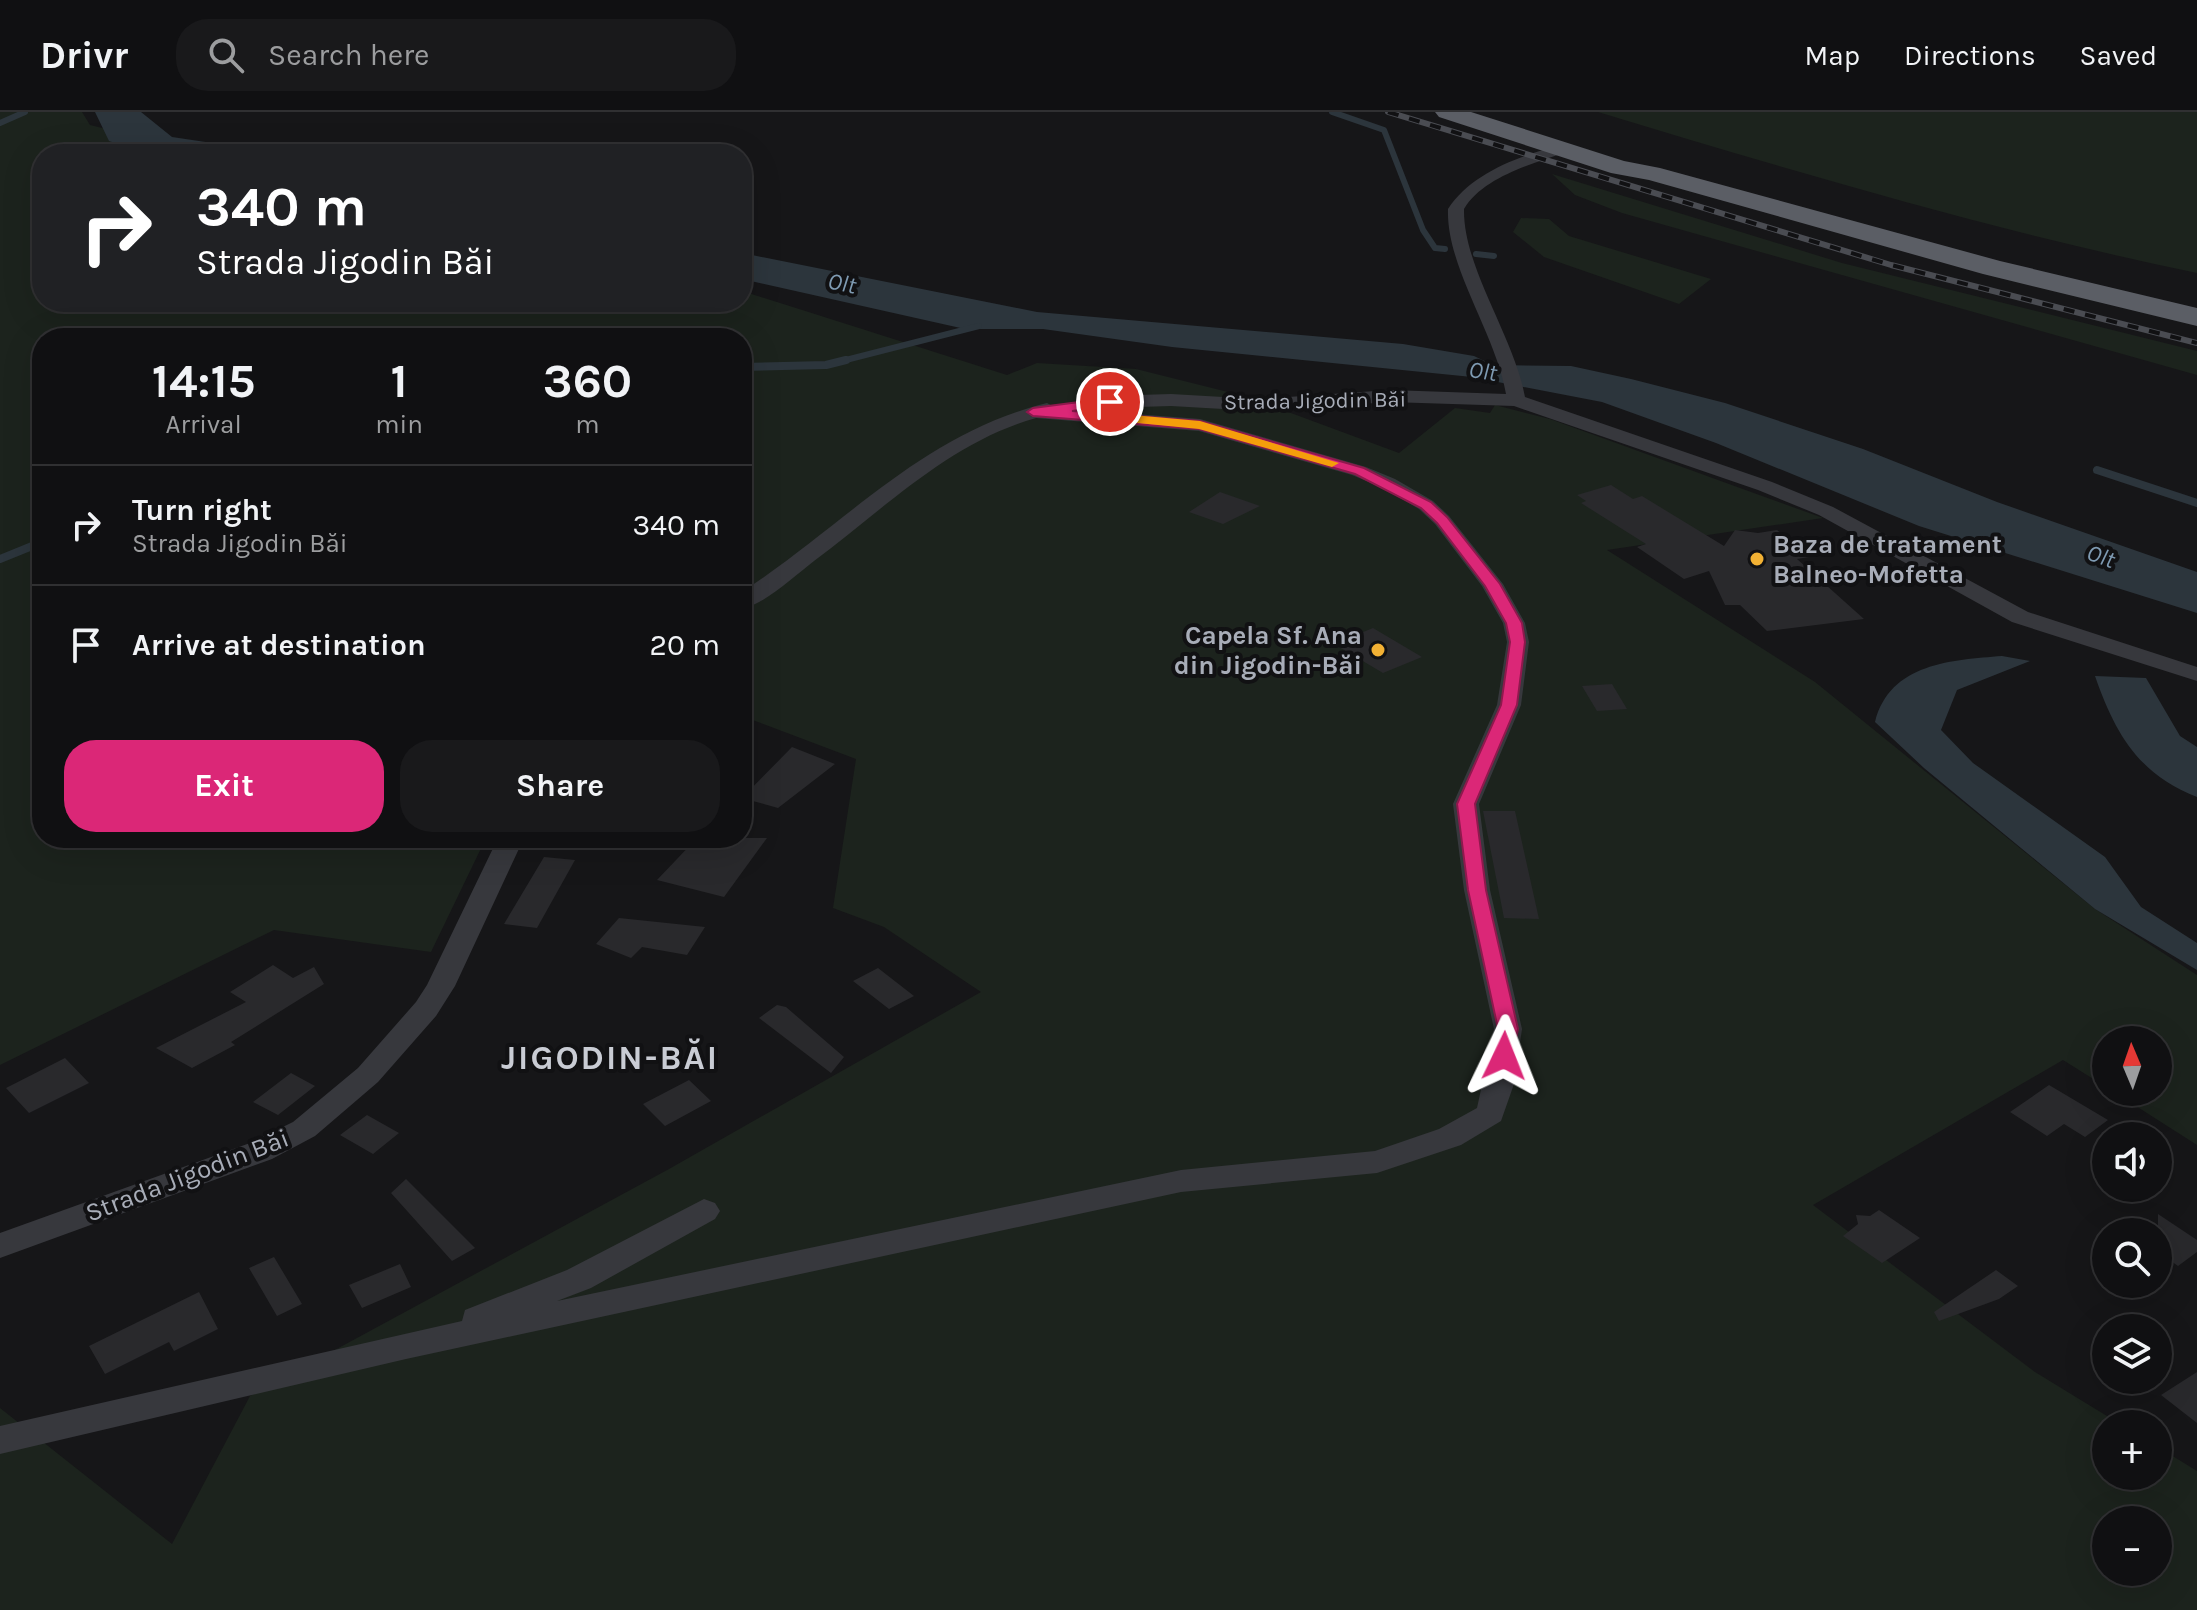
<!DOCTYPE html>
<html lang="en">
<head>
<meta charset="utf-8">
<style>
  :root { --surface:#101012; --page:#19191b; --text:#f1f3f6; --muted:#9c9d9f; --line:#303032; --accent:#db2777 }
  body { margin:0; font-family:Karla,sans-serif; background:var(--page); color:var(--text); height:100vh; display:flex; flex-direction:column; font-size:30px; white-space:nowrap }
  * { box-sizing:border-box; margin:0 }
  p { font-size:26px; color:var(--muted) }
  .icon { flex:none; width:44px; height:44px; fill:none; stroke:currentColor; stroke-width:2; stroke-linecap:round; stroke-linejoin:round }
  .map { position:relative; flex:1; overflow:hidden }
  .details { position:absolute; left:32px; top:216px; width:720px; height:520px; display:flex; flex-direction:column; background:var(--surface); border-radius:32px; box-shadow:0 8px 32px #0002,0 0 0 2px var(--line) }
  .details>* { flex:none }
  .top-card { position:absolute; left:32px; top:32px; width:720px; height:168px; border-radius:32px; box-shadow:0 8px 32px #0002,0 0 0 2px var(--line); background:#202124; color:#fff; overflow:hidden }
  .needle { width:52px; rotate:358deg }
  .fabs { position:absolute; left:2092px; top:914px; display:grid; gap:16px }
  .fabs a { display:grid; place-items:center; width:80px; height:80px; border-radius:50%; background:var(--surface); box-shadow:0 8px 32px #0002,0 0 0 2px var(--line); font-size:40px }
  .pin { position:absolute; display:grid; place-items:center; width:68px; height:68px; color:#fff; margin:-34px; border:4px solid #fff; border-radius:50%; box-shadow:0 2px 8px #0007 }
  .me { position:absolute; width:88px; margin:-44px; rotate:2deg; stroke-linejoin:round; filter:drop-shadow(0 0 6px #0008) }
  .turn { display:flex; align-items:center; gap:28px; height:168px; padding:0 32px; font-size:36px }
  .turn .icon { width:104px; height:104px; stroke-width:2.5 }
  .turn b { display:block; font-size:56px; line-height:68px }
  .eta { display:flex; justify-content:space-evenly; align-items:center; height:136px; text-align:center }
  .eta b { font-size:48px; font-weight:700; line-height:56px }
  .cta { display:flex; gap:16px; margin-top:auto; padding:16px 32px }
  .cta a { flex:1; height:92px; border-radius:32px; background:var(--accent); color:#fff; font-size:32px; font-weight:700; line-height:92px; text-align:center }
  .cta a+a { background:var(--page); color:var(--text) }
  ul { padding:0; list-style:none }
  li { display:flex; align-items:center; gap:24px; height:120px; padding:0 32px; border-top:2px solid var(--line) }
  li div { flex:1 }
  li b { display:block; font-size:30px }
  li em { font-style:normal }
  header { display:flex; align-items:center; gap:48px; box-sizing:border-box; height:112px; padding:0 40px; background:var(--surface); border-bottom:2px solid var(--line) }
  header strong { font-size:38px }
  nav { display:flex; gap:44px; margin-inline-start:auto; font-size:28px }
  .search { width:560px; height:72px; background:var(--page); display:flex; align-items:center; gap:20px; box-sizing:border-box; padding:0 28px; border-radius:32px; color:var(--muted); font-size:30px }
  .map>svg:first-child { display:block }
</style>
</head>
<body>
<header>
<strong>Drivr</strong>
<div class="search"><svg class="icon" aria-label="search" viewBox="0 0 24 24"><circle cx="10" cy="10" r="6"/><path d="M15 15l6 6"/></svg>Search here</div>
<nav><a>Map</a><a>Directions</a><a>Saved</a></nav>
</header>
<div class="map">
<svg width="2197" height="1498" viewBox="0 0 2197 1498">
  <rect width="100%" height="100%" fill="#161618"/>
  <!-- green -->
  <path fill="#1c231d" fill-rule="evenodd" d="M0,0H82L90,13L209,42H42V190H742V179L1007,263L1037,251L1136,257L1248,285L1399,341L1455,296L1490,301L1495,293L1550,307L1823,406L1607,438L1815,570L2095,797L2197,863V1033L2114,980H2158V928H2106V975L2063,948L1813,1093L2035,1260L2120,1312H2106V1364H2158V1335L2197,1359V1498H0V1296L172,1432L250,1284L669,1057L981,880L884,815L833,796L856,647L742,604V226H42V726H486L431,840L274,818L0,953ZM2106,1408H2158V1460H2106Z
    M1598,0H2197V161C1994,119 1796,60 1598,0Z
    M1552,62L1842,151L2197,239V263L1622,101L1575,83Z
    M1521,106L1549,107L1569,124L1711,167L1679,192L1544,145L1513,120Z"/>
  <!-- water -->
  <path fill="#2c353c" d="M95,0H141L172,25L287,42H148L109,29Z
    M742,141L1037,200L1403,232L1474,244L1493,253L1571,254L1631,267L1725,291L1863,337L1997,390L2197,460V501L1919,414L1716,331L1602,290L1472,265L1172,235L1043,217H965L742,167Z
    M2002,544L2030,549L1957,578L1941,618L1973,651L2105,745L2141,795L2197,831V858L2095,797L1924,656L1875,610C1890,551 1952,548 2002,544Z
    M2095,564L2146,566L2180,624L2197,635V685C2138,662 2115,621 2095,564Z"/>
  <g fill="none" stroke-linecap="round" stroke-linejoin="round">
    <!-- stream-far1 -->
    <path stroke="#2c353c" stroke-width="6" d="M1332,0L1384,18L1423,118L1435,136L1445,137
      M0,11L25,0
      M1476,142L1494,144
      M838,250L979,214"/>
    <!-- stream -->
    <path stroke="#2c353c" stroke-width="8" d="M742,255L826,253L846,248
      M2097,358L2197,391
      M0,447L42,430"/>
  </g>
  <!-- building -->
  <path fill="#29292c" d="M1611,373L1633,387L1642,384L1724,434L1735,418L1758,421L1777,418L1809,445L1797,447L1864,507L1767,519L1740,493H1725L1709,459L1684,467L1637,435L1646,432L1581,391L1586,389L1577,383Z
    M1220,380L1260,394L1223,412L1189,400Z
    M1373,516L1422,545L1383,561L1334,532Z
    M1612,572L1627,597L1597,599L1582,574Z
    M792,635L835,652L778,696L742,686Z
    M1483,699H1515L1539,807L1504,806Z
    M697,726H767L724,785L657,768Z
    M544,745L575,748L537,816L504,812Z
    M619,806L705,815L687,843L642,835L631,846L596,832Z
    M273,853L293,866L314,855L324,872L231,930L235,933L192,956L156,936L246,890L230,880Z
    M878,856L914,884L889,897L853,869Z
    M777,893L786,895L844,945L831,961L759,906Z
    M65,946L89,971L29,1001L6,976Z
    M291,961L315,974L278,1003L253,990Z
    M689,968L711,989L665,1014L643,992Z
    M2049,973L2108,1008L2085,1025L2064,1012L2047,1024L2010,1000Z
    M367,1003L399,1021L373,1042L340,1023Z
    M406,1067L475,1136L452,1149L391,1081Z
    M1879,1098L1920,1126L1882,1151L1843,1124L1858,1112L1856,1103L1870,1104Z
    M2158,1102L2197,1128V1140L2178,1154L2158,1140Z
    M274,1145L302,1192L277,1204L249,1156Z
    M400,1152L411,1175L362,1196L349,1173Z
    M1996,1158L2018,1174L1999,1187L1939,1209L1934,1200Z
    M199,1180L218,1217L174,1239L169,1230L105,1262L89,1234Z
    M2197,1260V1311L2161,1283Z"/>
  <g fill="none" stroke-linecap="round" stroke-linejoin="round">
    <!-- minor -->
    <path fill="#37383d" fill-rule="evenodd" d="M1561,33L1568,37L1566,40C1532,52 1483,65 1464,97C1463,156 1514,224 1525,285L1772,370L1833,395L2028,500L2197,555V569L2012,510L1819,403L1758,378L1514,294L1390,290L1258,299L1171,294L1106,296L1097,290L1106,284L1171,282L1258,287L1390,278L1506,282C1496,222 1446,155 1448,97C1471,61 1521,43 1561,33Z
      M1047,291L1056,296L1200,307L1366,355L1395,367L1433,389L1449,404L1503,472L1525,511L1529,530L1521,593L1479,692L1490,778L1522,917L1514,972L1501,1009L1461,1033L1377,1061L1181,1080L406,1247L0,1342V1314L462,1209L465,1198L567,1158L704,1087L715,1091L720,1099L715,1107L591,1176L557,1189L1181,1058L1375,1039L1439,1017L1477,996L1494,917L1464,778L1453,692L1497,593L1507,530L1503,511L1482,474L1435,412L1419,397L1381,375L1352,363L1199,319L1036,306C950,330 884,397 814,449C793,465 768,490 742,497V480C846,412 922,322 1047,291Z
      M498,726H524L455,874L436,904L378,970L315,1024L272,1047L0,1146V1121L250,1031L293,1010L358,956L416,890L427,873Z"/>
    <!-- trunk -->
    <path fill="#5b5e65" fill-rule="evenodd" d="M1435,0H1471L1624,49L1660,56L2000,149L2197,196V214L1983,162L1649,68L1611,61L1439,5Z"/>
    <!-- rail casing -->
    <g stroke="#4a4c52" stroke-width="6">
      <path id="rail" d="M1388,0L1891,153L2197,231"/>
    </g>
    <!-- rail -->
    <use href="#rail" stroke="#111113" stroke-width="4" stroke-dasharray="11" stroke-linecap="butt"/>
  </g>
  <!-- route -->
  <path fill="#db2777" stroke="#8e194d" stroke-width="2" d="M1110,286L1117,290L1115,293L1072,299L1200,309L1364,356L1431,390L1447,405L1500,472L1522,511L1525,530L1517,593L1475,692L1486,778L1518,917L1511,949L1504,951L1493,944L1498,917L1468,778L1457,692L1501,593L1510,530L1506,511L1485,474L1437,411L1421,396L1355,362L1199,317L1033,304L1027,300L1033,296Z"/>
  <!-- slow -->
  <path fill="#f59e0b" d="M1121,302L1200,309L1339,351L1332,355L1199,317L1117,309V303Z"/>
  <!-- markers -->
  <g fill="#f2b134" stroke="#111113" stroke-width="3">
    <circle cx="1757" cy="447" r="8"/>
    <circle cx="1378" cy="538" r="8"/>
  </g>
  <g text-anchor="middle" stroke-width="8" stroke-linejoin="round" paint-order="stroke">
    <!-- far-street labels -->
    <g font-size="22" fill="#a8adb8" stroke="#111113">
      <text transform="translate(1315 288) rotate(-1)" y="8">Strada Jigodin Băi</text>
    </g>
    <!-- far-water labels -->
    <g font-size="24" font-style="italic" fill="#7f9bb3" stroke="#111113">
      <text transform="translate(842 171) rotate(12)" y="8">Olt</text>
      <text transform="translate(1483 259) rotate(9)" y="8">Olt</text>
      <text transform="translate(2101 444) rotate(20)" y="8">Olt</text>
    </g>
    <!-- poi labels -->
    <g font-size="26" font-weight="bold" fill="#a8adb8" stroke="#111113" text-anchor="start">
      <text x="1773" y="441">Baza de tratament<tspan x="1773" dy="30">Balneo-Mofetta</tspan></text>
      <text x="1362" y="532" text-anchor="end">Capela Sf. Ana<tspan x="1362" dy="30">din Jigodin-Băi</tspan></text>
    </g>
    <!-- street labels -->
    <g font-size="26" fill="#a8adb8" stroke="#111113">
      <text transform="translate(187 1063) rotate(-21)" y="9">Strada Jigodin Băi</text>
    </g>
    <!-- district labels -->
    <g font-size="34" font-weight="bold" letter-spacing="2" fill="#c9ccd4" stroke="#111113">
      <text x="610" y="957">JIGODIN-BĂI</text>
    </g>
  </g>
</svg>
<div class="fabs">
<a><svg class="needle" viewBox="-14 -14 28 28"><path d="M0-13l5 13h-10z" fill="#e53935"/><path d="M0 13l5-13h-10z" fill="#9c9d9f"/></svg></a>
<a><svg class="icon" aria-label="sound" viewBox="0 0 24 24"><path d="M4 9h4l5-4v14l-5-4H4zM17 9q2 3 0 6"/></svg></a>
<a><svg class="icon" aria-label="search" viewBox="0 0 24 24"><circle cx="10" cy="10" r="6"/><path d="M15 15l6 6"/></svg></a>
<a><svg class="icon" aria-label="layers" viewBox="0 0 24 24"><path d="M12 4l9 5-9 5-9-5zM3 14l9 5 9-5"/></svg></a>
<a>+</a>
<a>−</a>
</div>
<div class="pin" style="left:1110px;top:290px;background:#d93025"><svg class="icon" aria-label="arrive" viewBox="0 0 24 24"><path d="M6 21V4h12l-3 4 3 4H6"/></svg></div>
<svg class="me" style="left:1504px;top:944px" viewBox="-20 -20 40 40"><path d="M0-17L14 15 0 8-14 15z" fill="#db2777" stroke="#fff" stroke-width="4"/></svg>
<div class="top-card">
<div class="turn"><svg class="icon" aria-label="right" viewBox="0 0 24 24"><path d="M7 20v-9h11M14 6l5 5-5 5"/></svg><div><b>340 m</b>Strada Jigodin Băi</div></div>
</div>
<section class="details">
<div class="eta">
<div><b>14:15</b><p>Arrival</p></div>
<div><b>1</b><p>min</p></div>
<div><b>360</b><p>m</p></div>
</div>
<ul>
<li><svg class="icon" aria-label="right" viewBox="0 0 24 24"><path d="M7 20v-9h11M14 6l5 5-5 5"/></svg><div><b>Turn right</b><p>Strada Jigodin Băi</p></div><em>340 m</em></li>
<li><svg class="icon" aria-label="arrive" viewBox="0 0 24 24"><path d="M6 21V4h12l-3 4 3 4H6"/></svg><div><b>Arrive at destination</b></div><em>20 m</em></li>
</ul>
<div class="cta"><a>Exit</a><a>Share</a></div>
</section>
</div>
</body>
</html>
